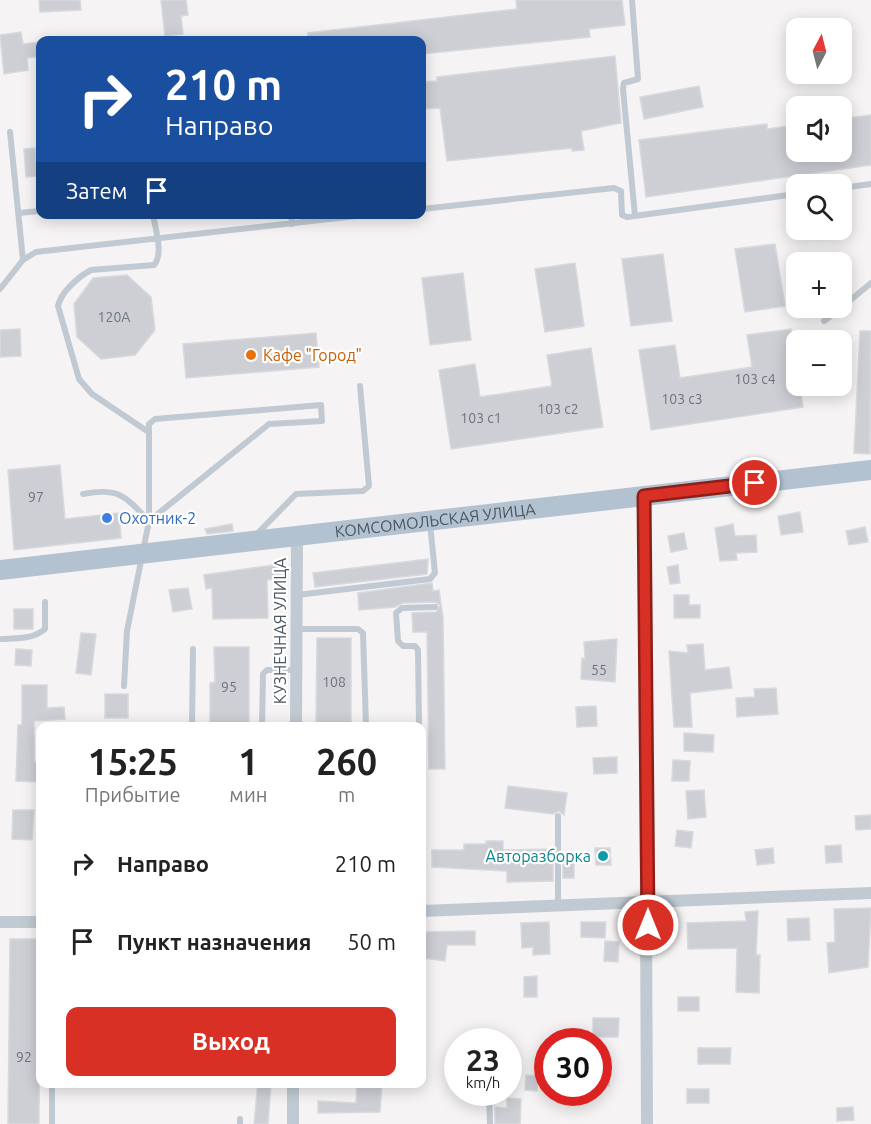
<!DOCTYPE html>
<html lang="ru">
<head>
<meta charset="utf-8">
<style>
  :root { --surface:#fff; --page:#f6f6f6; --text:#222; --muted:#767676; --accent:#d93025 }
  body { margin:0; font-family:Ubuntu,sans-serif; background:var(--page); color:var(--text); height:100vh; display:flex; flex-direction:column; font-size:22px; white-space:nowrap }
  * { box-sizing:border-box; margin:0 }
  p { font-size:20px; color:var(--muted) }
  .icon { flex:none; width:33px; height:33px; fill:none; stroke:currentColor; stroke-width:2; stroke-linecap:round; stroke-linejoin:round }
  .map { position:relative; flex:1; overflow:hidden }
  .details { position:absolute; left:36px; top:722px; width:390px; height:366px; display:flex; flex-direction:column; background:var(--surface); border-radius:12px; box-shadow:0 3px 15px #0003 }
  .details>* { flex:none }
  .banner { position:absolute; left:36px; top:36px; width:390px; height:183px; border-radius:12px; box-shadow:0 3px 15px #0003; background:#1a4fa0; color:#fff; overflow:hidden }
  .needle { width:39px; rotate:7deg }
  .controls { position:absolute; left:786px; top:18px; display:grid; gap:12px }
  .controls a { display:grid; place-items:center; width:66px; height:66px; border-radius:12px; background:var(--surface); box-shadow:0 3px 15px #0003; font-size:30px }
  .speed { position:absolute; left:444px; top:1028px; display:flex; gap:12px; font-size:30px; font-weight:700; text-align:center }
  .speed>* { display:grid; place-content:center; width:78px; height:78px; border-radius:50%; background:var(--surface); box-shadow:0 3px 15px #0003; line-height:1 }
  .speed small { font-size:15px; font-weight:400 }
  .speed .limit { border:9px solid #d22; background:#fff; color:#111 }
  .pin { position:absolute; display:grid; place-items:center; width:51px; height:51px; color:#fff; margin:-26px; border:3px solid #fff; border-radius:50%; box-shadow:0 2px 6px #0007 }
  .me { position:absolute; width:66px; margin:-33px; rotate:0deg; stroke-linejoin:round; filter:drop-shadow(0 0 4px #0008) }
  .turn { display:flex; align-items:center; gap:21px; height:126px; padding:0 30px; font-size:27px }
  .turn .icon { width:78px; height:78px; stroke-width:2.5 }
  .turn b { display:block; font-size:42px; line-height:51px }
  .then { display:flex; align-items:center; height:57px; padding:0 30px; background:#0003; gap:12px; font-size:22px }
  .eta { display:flex; justify-content:space-evenly; align-items:center; height:102px; text-align:center }
  .eta b { font-size:36px; font-weight:600; line-height:42px }
  .cta { display:flex; gap:12px; margin-top:auto; padding:12px 30px }
  .cta a { flex:1; height:69px; border-radius:12px; background:var(--accent); color:#fff; font-size:24px; font-weight:600; line-height:69px; text-align:center }
  ul { padding:0; list-style:none }
  li { display:flex; align-items:center; gap:18px; height:78px; padding:0 30px }
  li div { flex:1 }
  li b { display:block; font-size:22px }
  li em { font-style:normal }
  .map>svg:first-child { display:block }
</style>
</head>
<body>
<div class="map">
<svg width="871" height="1124" viewBox="0 0 871 1124">
  <rect width="100%" height="100%" fill="#f5f3f3"/>
  <!-- building -->
  <path fill="#cdcfd5" stroke="#d7d9de" stroke-width="1.5" d="M39,0H80L81,10L40,12Z
    M161,0H186L188,15L181,16L183,34L165,36Z
    M516,0H622L625,25L589,29L590,37L422,54V40H308V33L517,9Z
    M21,32L23,44L40,42V56L27,58L28,70L4,74L0,35Z
    M615,56L621,123L581,131L584,150L572,151V148L447,161L440,108L422,109V82L437,81V77Z
    M699,86L703,107L644,119L640,97Z
    M871,115V165L646,197L639,140L767,124V129L796,125V152H842V119Z
    M35,148L38,176L26,177L24,149Z
    M775,244L785,306L745,312L735,249Z
    M663,254L672,321L631,326L622,259Z
    M575,263L584,326L545,332L535,269Z
    M463,273L471,340L430,345L422,278Z
    M127,275L151,297L155,330L135,355L101,359L77,337L74,304L93,278Z
    M20,329L21,356L0,357V330Z
    M791,329L796,386H800L803,407L651,430L639,350L675,345L680,378L752,367L747,335Z
    M860,331H871L870,454L854,453Z
    M316,333L319,367L186,378L183,344Z
    M591,348L603,427L451,449L439,370L475,364L480,397L552,386L547,355Z
    M60,465L65,519L119,513L121,538L14,550L8,470Z
    M800,512L803,532L781,535L778,516Z
    M232,524L233,531L207,534L205,529Z
    M733,524L735,536L756,535L757,552L736,553L737,560L720,561L715,528Z
    M865,527L868,542L849,545L846,531Z
    M684,533L687,549L671,552L668,536Z
    M428,559L427,574L315,587L313,573Z
    M281,564L283,578L267,580L268,618L213,619L212,588L206,589L204,575Z
    M678,565L680,583L670,584L667,567Z
    M432,583L433,591L439,590L443,618L445,769H429L427,632H413L412,613L436,612L440,605L435,602L402,603L395,607L359,610L358,593Z
    M188,588L192,609L173,612L169,590Z
    M674,595H689V605H700V618H674Z
    M14,609H33V629H14Z
    M81,633L96,634L91,675L76,673Z
    M317,638H351V726H316Z
    M617,639L615,682L581,679L582,658L585,659L584,642Z
    M703,644L705,670L729,667L732,688L690,693L692,727H674L669,651L688,653L687,645Z
    M214,647H249V726H210V683L215,682Z
    M16,649L32,650L31,666L15,665Z
    M22,685H47V708L64,707L65,719L34,721V762H40V782L16,781L18,725H22Z
    M776,688L778,714L737,717L736,698L755,697L754,689Z
    M105,694H128V718H105Z
    M596,706L597,726L577,727L576,707Z
    M684,733L714,735L713,752L684,751Z
    M617,757V773L594,774L593,758Z
    M673,760L690,761L689,781H672Z
    M508,786L567,793L564,815L559,811L553,814L505,808Z
    M704,790L706,817L688,819L686,791Z
    M13,810H34L32,840L12,839Z
    M871,815V829L856,830L855,816Z
    M677,830L693,832L691,848L675,846Z
    M486,841H503V850L553,849V881L507,882V871L432,867V850H464V844H486Z
    M841,845L842,862L826,863L825,846Z
    M595,848H610L611,865H596Z
    M773,848L774,863L757,865L755,850Z
    M563,863H574V878H563Z
    M871,908L868,967L829,973L827,943L835,942L834,909Z
    M758,911L756,955H760L759,993L736,992L737,948L688,949L687,923L746,921L745,912Z
    M809,918L810,940L788,941L787,919Z
    M549,922L550,954L533,955V947L522,948L521,923Z
    M581,922H606L605,938L581,937Z
    M475,931V945H447L445,961L423,958L422,932Z
    M10,939H40L39,1124H8Z
    M605,941L619,942L618,962L604,961Z
    M537,976V997H524V977Z
    M678,997H699V1011H678Z
    M593,1018H619L618,1037H593Z
    M698,1048H731L730,1064H698Z
    M598,1065L610,1066L609,1086L598,1085Z
    M526,1075L538,1076L537,1091L525,1090Z
    M258,1083H271L268,1124H254Z
    M357,1083H382L380,1112L318,1113V1101L356,1103Z
    M687,1089H709V1103H687Z
    M507,1098L521,1099L520,1124H495V1107L507,1108Z
    M853,1107L854,1120L837,1121V1108Z"/>
  <g fill="none" stroke-linecap="round" stroke-linejoin="round">
    <!-- service -->
    <path stroke="#c1cad2" stroke-width="6" d="M632,0L638,79L624,83L623,89L635,216
      M10,132L23,260
      M842,188L871,184
      M422,209L614,188L621,191L622,215L627,217L796,194
      M18,213L40,211
      M291,214L292,224
      M0,289L23,260L36,252L374,214
      M842,307L871,283
      M824,321L841,308
      M147,431L92,394L79,379L58,306C61,292 78,277 91,270L154,265C164,254 155,228 153,214
      M83,494C119,487 125,496 149,521
      M256,535L296,494L363,491L369,486L360,386
      M297,595L430,579L435,573L430,524
      M297,629H358L363,633L366,726
      M0,639C16,638 32,640 45,629V602
      M124,686L127,631L149,521V424L155,419L321,405L322,421L269,424L149,521
      M192,726L193,649
      M262,726L263,674L267,670H296
      M419,726L418,650L415,646H403L398,641L396,613L402,608L435,607
      M558,816V905
      M489,1092L490,1124
      M240,1119V1124
      M52,1124V1083"/>
    <!-- minor -->
    <path stroke="#c1cad2" stroke-width="12" d="M644,496L647,1124
      M296,726L297,537
      M422,911L871,893
      M0,922H40
      M293,1124V1083"/>
    <!-- primary -->
    <path stroke="#b3c2d1" stroke-width="20" id="s1" d="M0,570L871,470"/>
  </g>
  <g fill="none" stroke-linecap="round" stroke-linejoin="round">
    <!-- route casing -->
    <g stroke="#8d1f18" stroke-width="15">
      <path id="route" d="M648,925L644,496L755,483"/>
    </g>
    <!-- route -->
    <use href="#route" stroke="#d93025" stroke-width="10"/>
  </g>
  <!-- markers -->
  <circle fill="#e8710a" stroke="#fff" stroke-width="2" cx="251" cy="355" r="6"/>
  <circle fill="#3f7fe0" stroke="#fff" stroke-width="2" cx="107" cy="518" r="6"/>
  <circle fill="#0f9aa8" stroke="#fff" stroke-width="2" cx="603" cy="856" r="6"/>
  <g text-anchor="middle" stroke-width="4.5" stroke-linejoin="round" paint-order="stroke">
    <!-- number labels -->
    <g font-size="14" fill="#6b747e">
      <text x="114" y="322">120А</text>
      <text x="755" y="384">103 с4</text>
      <text x="682" y="404">103 с3</text>
      <text x="558" y="414">103 с2</text>
      <text x="481" y="423">103 с1</text>
      <text x="36" y="502">97</text>
      <text x="599" y="675">55</text>
      <text x="334" y="687">108</text>
      <text x="229" y="692">95</text>
      <text x="24" y="1062">92</text>
    </g>
    <!-- food labels -->
    <g font-size="16" fill="#c56008" stroke="#fff" text-anchor="start">
      <text x="263" y="361">Кафе "Город"</text>
    </g>
    <!-- shop labels -->
    <g font-size="16" fill="#366cbe" stroke="#fff" text-anchor="start">
      <text x="119" y="524">Охотник-2</text>
    </g>
    <!-- street labels -->
    <g font-size="16" fill="#4a5661" stroke="#fff">
      <text dy="6" stroke="none"><textPath href="#s1" startOffset="438">КОМСОМОЛЬСКАЯ УЛИЦА</textPath></text>
      <text transform="translate(280 631) rotate(-90)" y="6">КУЗНЕЧНАЯ УЛИЦА</text>
    </g>
    <!-- culture labels -->
    <g font-size="16" fill="#0d838f" stroke="#fff" text-anchor="end">
      <text x="591" y="862">Авторазборка</text>
    </g>
  </g>
</svg>
<div class="controls">
<a><svg class="needle" viewBox="-14 -14 28 28"><path d="M0-13l5 13h-10z" fill="#e53935"/><path d="M0 13l5-13h-10z" fill="#767676"/></svg></a>
<a><svg class="icon" aria-label="sound" viewBox="0 0 24 24"><path d="M4 9h4l5-4v14l-5-4H4zM17 9q2 3 0 6"/></svg></a>
<a><svg class="icon" aria-label="search" viewBox="0 0 24 24"><circle cx="10" cy="10" r="6"/><path d="M15 15l6 6"/></svg></a>
<a>+</a>
<a>−</a>
</div>
<div class="speed"><div>23<small>km/h</small></div><div class="limit">30</div></div>
<div class="pin" style="left:755px;top:483px;background:#d93025"><svg class="icon" aria-label="arrive" viewBox="0 0 24 24"><path d="M6 21V4h12l-3 4 3 4H6"/></svg></div>
<svg class="me" style="left:648px;top:925px" viewBox="-20 -20 40 40"><circle r="17" fill="#d93025" stroke="#fff" stroke-width="3"/><path d="M0-11L8 9 0 5-8 9z" fill="#fff"/></svg>
<div class="banner">
<div class="turn"><svg class="icon" aria-label="right" viewBox="0 0 24 24"><path d="M7 20v-9h11M14 6l5 5-5 5"/></svg><div><b>210 m</b>Направо</div></div>
<div class="then">Затем<svg class="icon" aria-label="arrive" viewBox="0 0 24 24"><path d="M6 21V4h12l-3 4 3 4H6"/></svg></div>
</div>
<section class="details">
<div class="eta">
<div><b>15:25</b><p>Прибытие</p></div>
<div><b>1</b><p>мин</p></div>
<div><b>260</b><p>m</p></div>
</div>
<ul>
<li><svg class="icon" aria-label="right" viewBox="0 0 24 24"><path d="M7 20v-9h11M14 6l5 5-5 5"/></svg><div><b>Направо</b></div><em>210 m</em></li>
<li><svg class="icon" aria-label="arrive" viewBox="0 0 24 24"><path d="M6 21V4h12l-3 4 3 4H6"/></svg><div><b>Пункт назначения</b></div><em>50 m</em></li>
</ul>
<div class="cta"><a>Выход</a></div>
</section>
</div>
</body>
</html>
